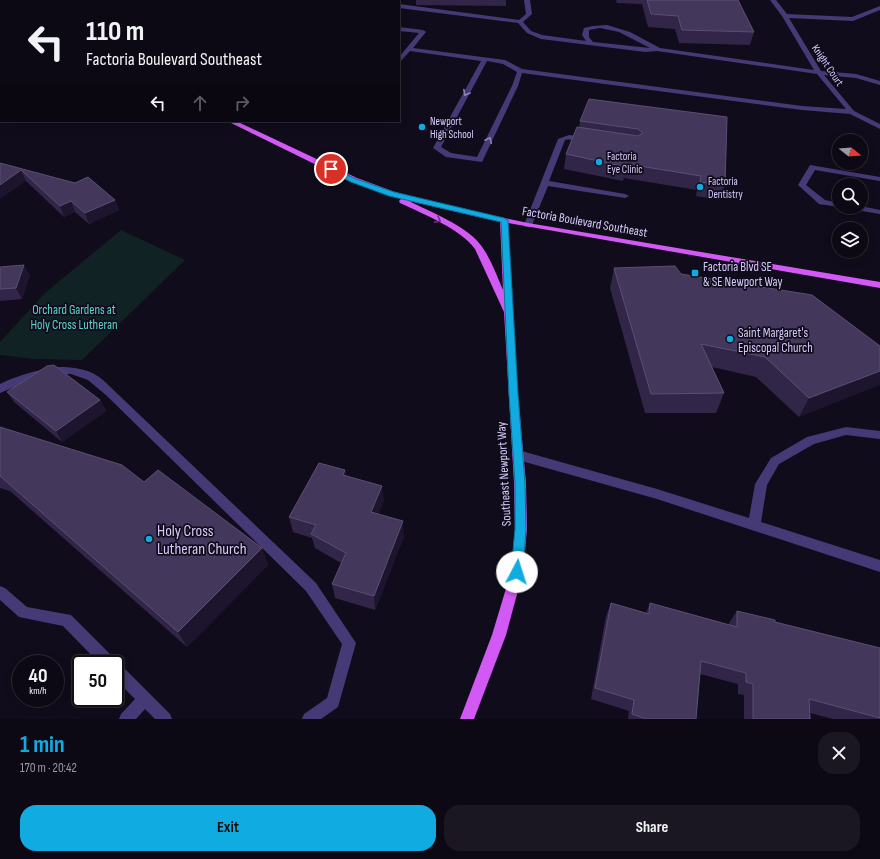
<!DOCTYPE html>
<html lang="en">
<head>
<meta charset="utf-8">
<style>
  :root { --surface:#0d0914; --page:#1b1722; --text:#f1f3f6; --muted:#9a9aa0; --line:#2d2a34; --accent:#10abe1 }
  body { margin:0; font-family:"Sofia Sans Condensed",sans-serif; background:var(--page); color:var(--text); height:100vh; display:flex; flex-direction:column; font-size:15px; white-space:nowrap }
  * { box-sizing:border-box; margin:0 }
  p { font-size:13px; color:var(--muted) }
  .icon { flex:none; width:22px; height:22px; fill:none; stroke:currentColor; stroke-width:2; stroke-linecap:round; stroke-linejoin:round }
  .map { position:relative; height:719px; overflow:hidden }
  .panel { display:flex; flex-direction:column; background:var(--surface); flex:1 }
  .panel>* { flex:none }
  .guide { position:absolute; left:0px; top:0px; width:400px; height:122px; box-shadow:0 2px 10px #0003,0 0 0 1px var(--line); background:#0d0914; color:var(--text); overflow:hidden }
  .needle { width:26px; rotate:107deg }
  .buttons { position:absolute; left:832px; top:134px; display:grid; gap:8px }
  .buttons a { display:grid; place-items:center; width:36px; height:36px; border-radius:50%; background:var(--surface); box-shadow:0 2px 10px #0003,0 0 0 1px var(--line); font-size:20px }
  .speed { position:absolute; left:12px; top:655px; display:flex; gap:8px; font-size:20px; font-weight:700; text-align:center }
  .speed>* { display:grid; place-content:center; width:52px; height:52px; border-radius:50%; background:var(--surface); box-shadow:0 2px 10px #0003,0 0 0 1px var(--line); line-height:1 }
  .speed small { font-size:10px; font-weight:400 }
  .speed .limit { border:2px solid #111; border-radius:6px; background:#fff; color:#111 }
  .pin { position:absolute; display:grid; place-items:center; width:34px; height:34px; color:#fff; margin:-17px; border:2px solid #fff; border-radius:50%; box-shadow:0 1px 4px #0007 }
  .me { position:absolute; width:44px; margin:-22px; rotate:5deg; stroke-linejoin:round; filter:drop-shadow(0 0 3px #0008) }
  .turn { display:flex; align-items:center; gap:14px; height:84px; padding:0 20px; font-size:18px }
  .turn .icon { width:52px; height:52px; stroke-width:2.5 }
  .turn b { display:block; font-size:28px; line-height:34px }
  .lanes { display:flex; align-items:center; height:38px; padding:0 20px; background:#0003; justify-content:center; gap:20px; direction:ltr }
  .lanes .off { opacity:.35 }
  .round { display:grid; place-items:center; flex:none; width:42px; height:42px; border-radius:16px; background:var(--page) }
  .headline { display:flex; align-items:center; justify-content:space-between; height:68px; padding:0 20px }
  h1 { font-size:24px; font-weight:700; line-height:30px; color:var(--accent) }
  .primary-button { display:flex; gap:8px; margin-top:auto; padding:8px 20px }
  .primary-button a { flex:1; height:46px; border-radius:16px; background:var(--accent); color:#111; font-size:16px; font-weight:700; line-height:46px; text-align:center }
  .primary-button a+a { background:var(--page); color:var(--text) }
  .map>svg:first-child { display:block }
</style>
</head>
<body>
<div class="map">
<svg width="880" height="719" viewBox="0 0 880 719">
  <rect width="100%" height="100%" fill="#110c1b"/>
  <!-- green -->
  <path fill="#102224" d="M121,230L185,260L82,360L35,359L0,355V342L45,293Z"/>
  <g fill="none" stroke-linecap="round" stroke-linejoin="round">
    <!-- minor -->
    <path fill="#463a76" fill-rule="evenodd" d="M524,0H530L532,14L523,22L531,31L542,35L586,41L582,35L584,28L593,26L607,25L630,32L660,48L814,70L782,16L770,0H776L787,14L852,17L880,6V10L853,21L789,18L821,71L856,74L880,81V85L856,78L824,75L854,111L880,124V129L850,114L802,110L522,73L518,86L482,162L446,157L433,148L481,61L410,51L399,63V57L419,33L399,31V27L423,30L426,32L413,48L505,60L522,69L802,106L846,109L817,74L657,51L645,52L541,39L527,33L518,23L399,8V4L519,20L526,14ZM600,28L619,32L650,48L593,42L589,37V30ZM487,61L503,64L517,72L512,86L477,157L451,153L441,147Z
      M569,135L585,137L589,139C582,143 573,138 565,140L549,181L625,194L629,196L625,198L548,186L532,225L531,227H525L524,225L558,139Z
      M810,165L880,177V181L815,170L806,185L825,200L839,203V207H841H839L819,204L798,185Z
      M861,206L880,210V214L850,209L846,207Z
      M58,367C75,367 90,369 103,380L316,583L356,643L338,707L321,719H302L304,714L327,698L342,644L306,591L107,396L88,380L71,374H58L34,379L0,393V384C18,375 38,370 58,367Z
      M846,427L880,431V439L846,435L814,444L779,464L767,485L761,522L880,560V572L657,499L518,460L514,458L512,455L514,452L518,450L657,489L749,518L755,484L771,458L807,437Z
      M0,586L5,588L27,607L71,615L115,659L116,663L120,664L170,714L172,719H155L145,709L136,719H119L121,714L135,699L115,679V664H100L63,626L19,617L0,600Z"/>
    <!-- major -->
    <path fill="#d259f3" fill-rule="evenodd" d="M0,29H1V33H0Z
      M227,121H236L357,178L395,192L430,202L528,223L880,282V288L508,223L518,395L526,483L527,529L523,572L506,635L474,719H460L492,635L511,572L515,529L514,483L504,312L475,249C461,229 423,214 400,203L399,201L401,199L351,182ZM409,201L500,222L503,290C496,274 490,256 479,243C466,226 429,211 409,201Z"/>
  </g>
  <!-- wall -->
  <path fill="#312648" d="M416,0H506V6L416,5Z
    M616,0H738L754,32L750,45L679,43L675,29L648,27L642,4L617,3Z
    M727,117L725,185L720,200L696,196L697,190L624,178L623,181L564,169L566,154L579,128L580,121Z
    M0,163L115,200L119,210L89,224L75,212L64,217L26,181Z
    M0,267L30,275L22,299L0,301Z
    M614,268L681,274L880,346L799,417L756,377L712,367L724,393L716,413H645L610,288Z
    M7,392L100,400L106,411L62,442L14,402Z
    M0,427L144,482L262,548L268,565L187,647L10,491L0,488Z
    M345,470L346,476L384,500L378,514L404,536L375,610L335,598L332,584L341,563L315,548L312,538L293,532L289,517Z
    M611,603L646,613L650,603L729,625V623L737,611L775,622L880,648V719H833L810,713L811,719H744V695L738,694V684L700,674L696,719H628L629,711L591,699L606,616Z"/>
  <!-- shaded-wall -->
  <path fill="#1d142e" d="M627,164L624,178L623,181L626,167Z
    M21,170L26,181L0,199V185Z
    M115,200L119,210L89,224L85,213Z
    M71,201L75,212L64,217L60,206Z
    M24,265L30,275L22,299L16,288Z
    M880,371V385L799,417L809,398Z
    M100,400L106,411L62,442L56,431Z
    M345,470L347,485L343,475Z
    M382,486L384,500L372,527L371,512Z
    M403,521L404,536L375,610L374,596Z
    M262,548L268,565L187,647L178,632Z"/>
  <!-- building -->
  <path fill="#43385b" stroke="#5a4f74" d="M647,0H738L754,32L682,30L678,16L651,14Z
    M589,99L727,117L725,185L700,182L701,176L627,164L626,167L566,154L577,127L638,136L643,133L638,129L580,121Z
    M0,163L75,183L88,177L115,200L85,213L71,201L60,206L21,170L0,185Z
    M24,265L16,288L0,289V267Z
    M675,266L681,274L812,295L880,346V371L809,398L765,357L701,344L724,393L651,394L614,268Z
    M54,365L100,400L56,431L7,392L47,366Z
    M0,427L122,465L144,482L158,470L262,548L178,632L0,476Z
    M319,463L345,470L343,475L382,486L371,512L403,521L374,596L332,584L346,553L311,534L316,525L289,517Z
    M611,603L649,614L650,603L737,627V611L775,620V622L880,648V718L809,699L810,719H753V684L746,682V673L701,661L696,719H646L632,714L634,700L595,688Z"/>
  <!-- one-way arrows -->
  <defs><path id="oneway-chevron" d="M-2-3.5L2.5 0L-2 3.5" fill="none" stroke-width="1.6" stroke-linecap="round" stroke-linejoin="round"/></defs>
  <g stroke="#8e82b8">
    <use href="#oneway-chevron" transform="translate(466 93) rotate(119)"/>
    <use href="#oneway-chevron" transform="translate(489 140) rotate(-64)"/>
  </g>
  <use stroke="#682f7c" href="#oneway-chevron" transform="translate(438 220) rotate(29)"/>
  <!-- route -->
  <path fill="#10abe1" stroke="#0a6f92" d="M331,167L356,179L394,192L504,218L508,220L518,394L525,483L526,529L523,572L521,575L517,577L513,575L511,572L515,529V483L509,394L501,222L389,196L351,182L329,171V168Z"/>
  <!-- markers -->
  <g fill="#10abe1" stroke="#110c1b" stroke-width="1.5">
    <circle cx="422" cy="127" r="4"/>
    <circle cx="599" cy="162" r="4"/>
    <circle cx="700" cy="187" r="4"/>
    <rect x="691" y="269" width="8" height="8" rx="2"/>
    <circle cx="730" cy="339" r="4"/>
    <circle cx="149" cy="539" r="4"/>
  </g>
  <g text-anchor="middle" stroke-width="3.5" stroke-linejoin="round" paint-order="stroke">
    <!-- far-street labels -->
    <g font-size="11" fill="#d7cafb" stroke="#110c1b">
      <text transform="translate(828 65) rotate(56)" y="4">Knight Court</text>
    </g>
    <!-- far-poi labels -->
    <g font-size="11" fill="#d7cafb" stroke="#110c1b" text-anchor="start">
      <text x="430" y="125">Newport<tspan x="430" dy="13">High School</tspan></text>
      <text x="607" y="160">Factoria<tspan x="607" dy="13">Eye Clinic</tspan></text>
      <text x="708" y="185">Factoria<tspan x="708" dy="13">Dentistry</tspan></text>
    </g>
    <!-- street labels -->
    <g font-size="13" fill="#d7cafb" stroke="#110c1b">
      <text transform="translate(585 221) rotate(10)" y="5">Factoria Boulevard Southeast</text>
      <text transform="translate(503 474) rotate(-93)" y="5">Southeast Newport Way</text>
    </g>
    <!-- poi labels -->
    <g font-size="13" fill="#d7cafb" stroke="#110c1b" text-anchor="start">
      <text x="703" y="271">Factoria Blvd SE<tspan x="703" dy="15">&amp; SE Newport Way</tspan></text>
      <text x="738" y="337">Saint Margaret's<tspan x="738" dy="15">Episcopal Church</tspan></text>
    </g>
    <!-- park labels -->
    <g font-size="13" fill="#5dd4c9" stroke="#110c1b">
      <text x="74" y="314">Orchard Gardens at<tspan x="74" dy="15">Holy Cross Lutheran</tspan></text>
    </g>
    <!-- near-poi labels -->
    <g font-size="16" fill="#d7cafb" stroke="#110c1b" text-anchor="start">
      <text x="157" y="536">Holy Cross<tspan x="157" dy="18">Lutheran Church</tspan></text>
    </g>
  </g>
</svg>
<div class="buttons">
<a><svg class="needle" viewBox="-14 -14 28 28"><path d="M0-13l5 13h-10z" fill="#e53935"/><path d="M0 13l5-13h-10z" fill="#9a9aa0"/></svg></a>
<a><svg class="icon" aria-label="search" viewBox="0 0 24 24"><circle cx="10" cy="10" r="6"/><path d="M15 15l6 6"/></svg></a>
<a><svg class="icon" aria-label="layers" viewBox="0 0 24 24"><path d="M12 4l9 5-9 5-9-5zM3 14l9 5 9-5"/></svg></a>
</div>
<div class="speed"><div>40<small>km/h</small></div><div class="limit">50</div></div>
<div class="pin" style="left:331px;top:169px;background:#d93025"><svg class="icon" aria-label="arrive" viewBox="0 0 24 24"><path d="M6 21V4h12l-3 4 3 4H6"/></svg></div>
<svg class="me" style="left:517px;top:572px" viewBox="-20 -20 40 40"><circle r="19" fill="#fff"/><path d="M0-13L10 11 0 6-10 11z" fill="#10abe1"/></svg>
<div class="guide">
<div class="turn"><svg class="icon" aria-label="left" viewBox="0 0 24 24"><path d="M17 20v-9H6M10 6l-5 5 5 5"/></svg><div><b>110 m</b>Factoria Boulevard Southeast</div></div>
<div class="lanes"><svg class="icon" aria-label="left" viewBox="0 0 24 24"><path d="M17 20v-9H6M10 6l-5 5 5 5"/></svg><svg class="icon off" aria-label="ahead" viewBox="0 0 24 24"><path d="M12 20V5M6 11l6-6 6 6"/></svg><svg class="icon off" aria-label="right" viewBox="0 0 24 24"><path d="M7 20v-9h11M14 6l5 5-5 5"/></svg></div>
</div>
</div>
<section class="panel">
<div class="headline"><div><h1>1 min</h1><p>170 m · 20:42</p></div><a class="round"><svg class="icon" aria-label="close" viewBox="0 0 24 24"><path d="M6 6l12 12M18 6L6 18"/></svg></a></div>
<div class="primary-button"><a>Exit</a><a>Share</a></div>
</section>
</body>
</html>
